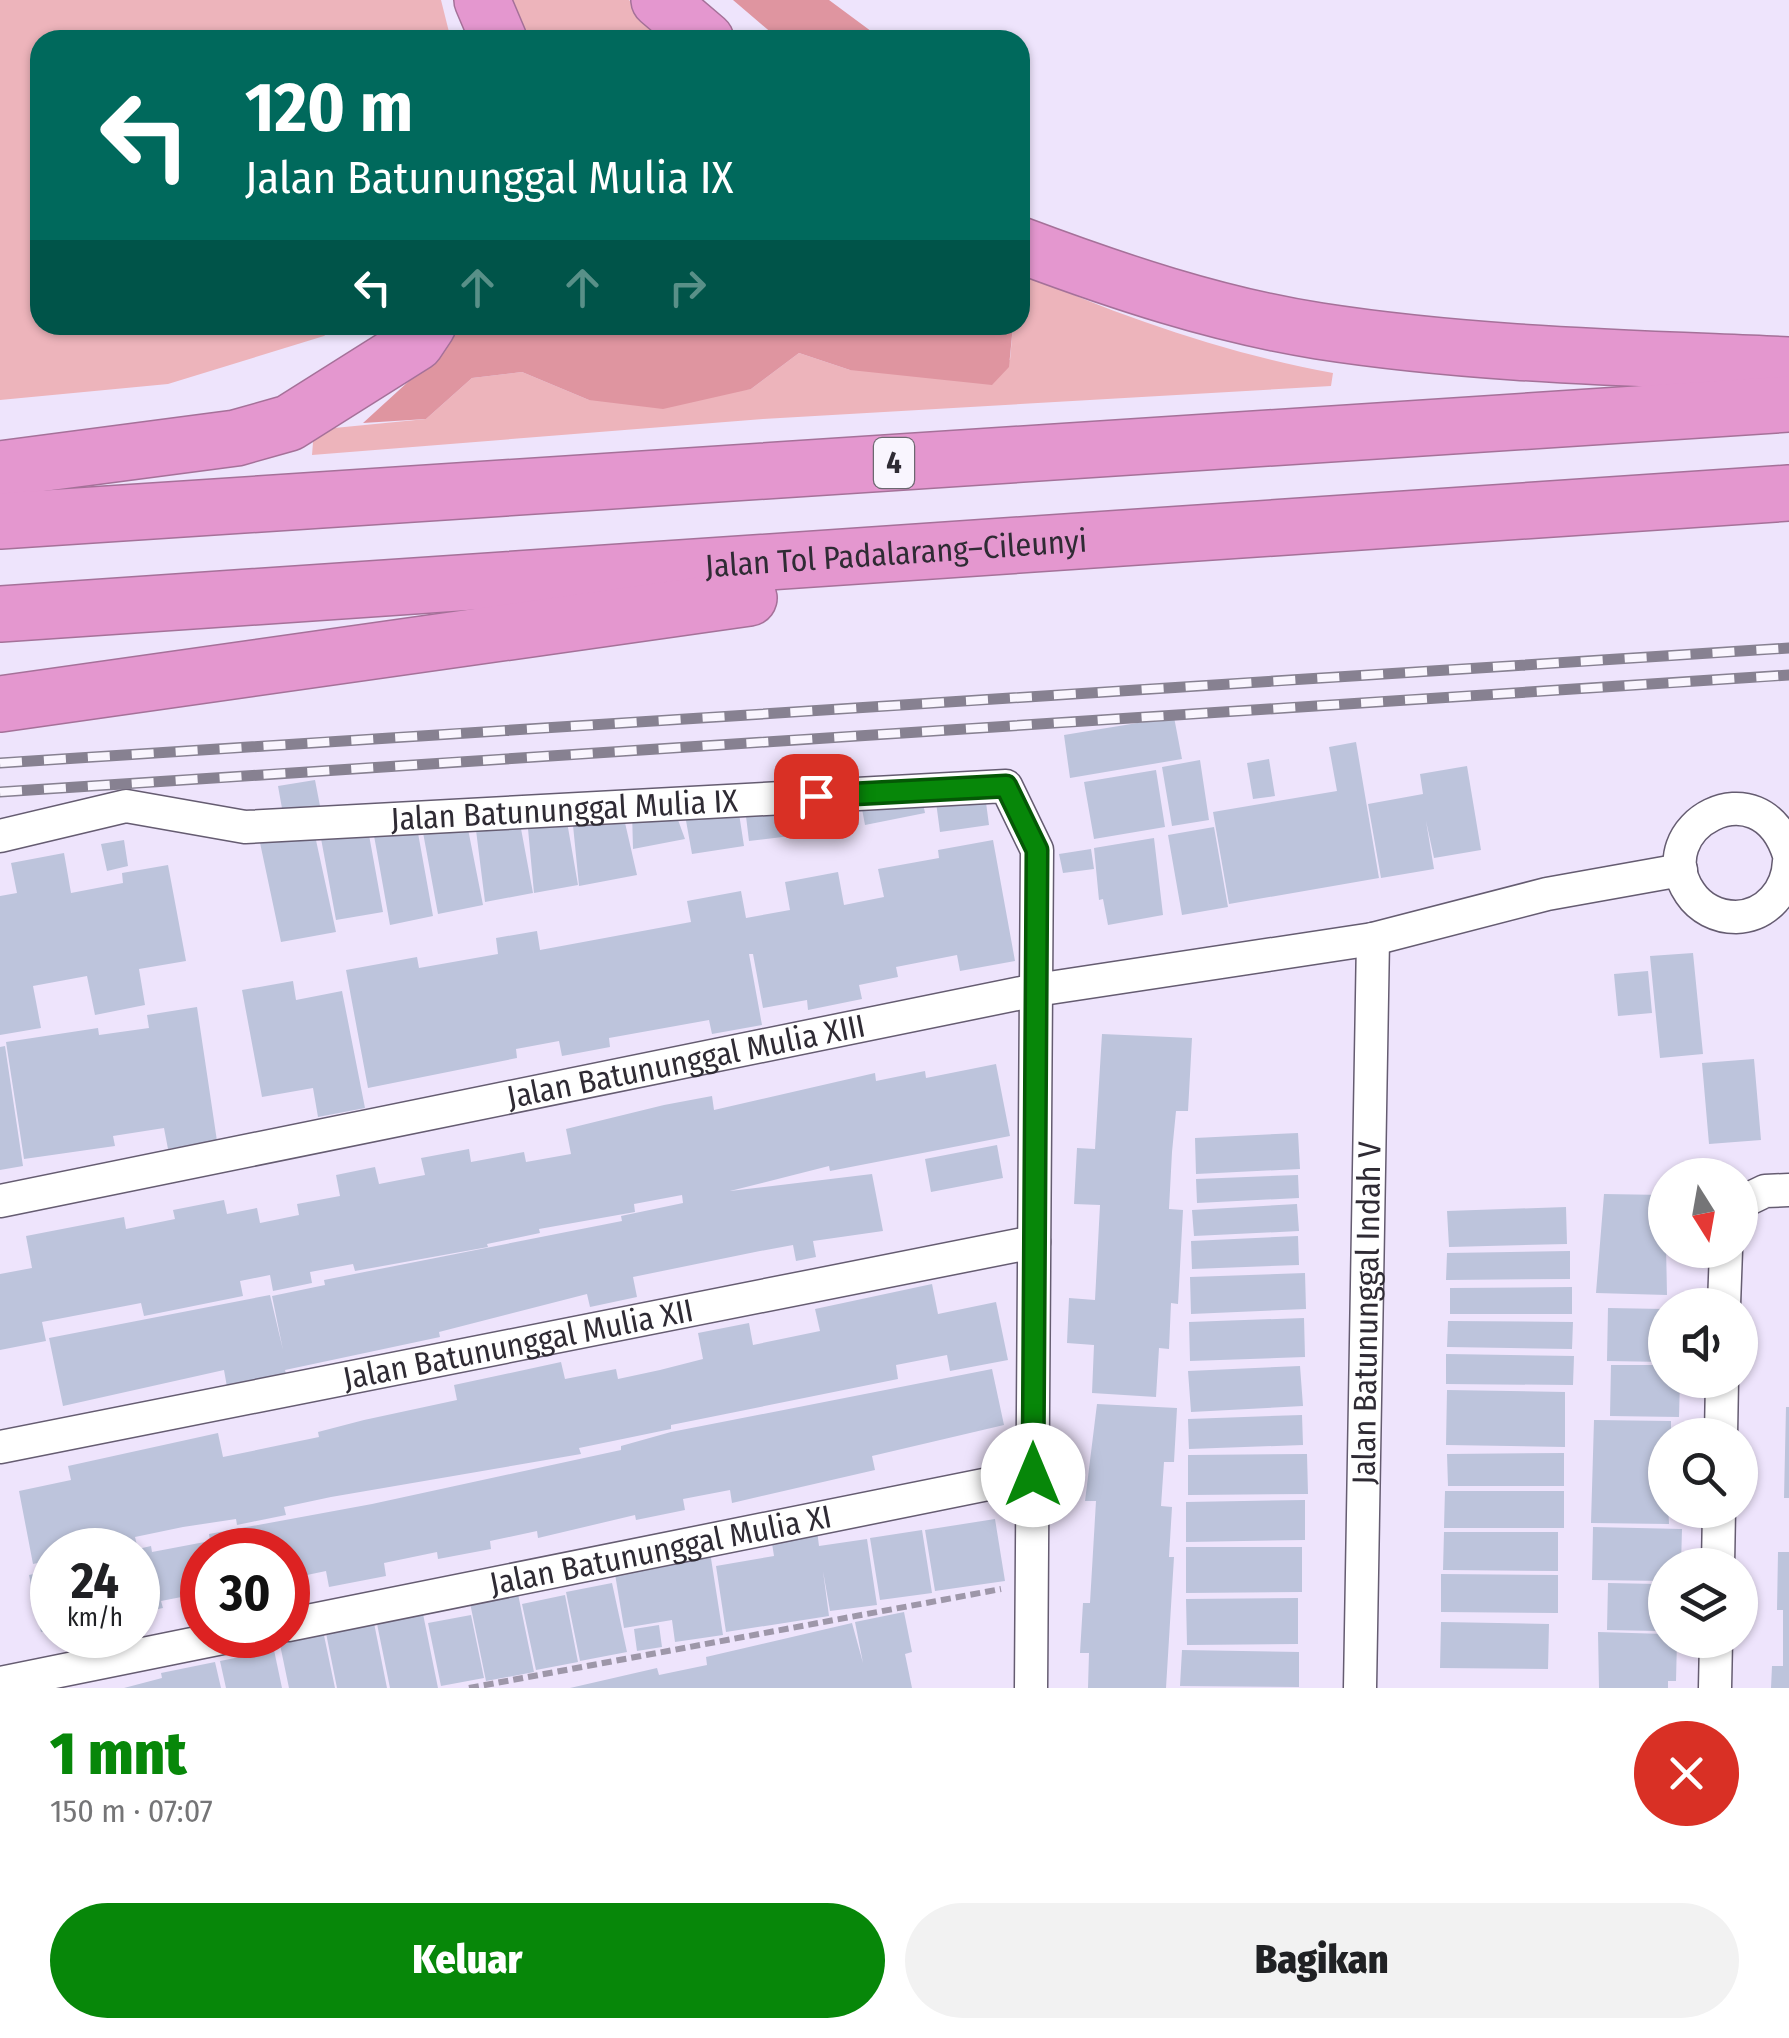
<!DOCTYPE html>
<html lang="id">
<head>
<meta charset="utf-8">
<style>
  :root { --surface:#fff; --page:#f2f2f2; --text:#202124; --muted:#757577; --accent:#078709 }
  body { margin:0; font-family:"Fira Sans Condensed",sans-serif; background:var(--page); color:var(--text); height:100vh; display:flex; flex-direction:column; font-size:38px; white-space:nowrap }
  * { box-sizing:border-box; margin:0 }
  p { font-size:32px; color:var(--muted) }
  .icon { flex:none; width:55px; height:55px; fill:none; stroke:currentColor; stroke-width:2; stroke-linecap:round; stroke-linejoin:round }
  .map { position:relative; height:1688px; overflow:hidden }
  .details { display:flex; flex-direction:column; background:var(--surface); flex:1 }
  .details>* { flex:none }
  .top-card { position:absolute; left:30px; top:30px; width:1000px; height:305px; border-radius:30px; box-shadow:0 2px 8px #0004; background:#00695c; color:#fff; overflow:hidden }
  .needle { width:65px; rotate:169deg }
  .fabs { position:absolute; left:1648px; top:1158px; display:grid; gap:20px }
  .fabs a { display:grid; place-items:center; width:110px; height:110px; border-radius:50%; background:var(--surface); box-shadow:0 2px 8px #0004; font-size:50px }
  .speed { position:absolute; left:30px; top:1528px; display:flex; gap:20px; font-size:50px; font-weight:700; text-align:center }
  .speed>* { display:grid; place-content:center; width:130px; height:130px; border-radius:50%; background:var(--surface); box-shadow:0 2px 8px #0004; line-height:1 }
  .speed small { font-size:25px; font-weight:400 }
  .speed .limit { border:15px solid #d22; background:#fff; color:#111 }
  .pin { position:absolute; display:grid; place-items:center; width:85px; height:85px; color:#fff; margin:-42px; border-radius:20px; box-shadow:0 5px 15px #0006 }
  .me { position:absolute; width:110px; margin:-55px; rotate:0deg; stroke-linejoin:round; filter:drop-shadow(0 0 8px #0008) }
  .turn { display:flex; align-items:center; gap:35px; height:210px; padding:0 50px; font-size:45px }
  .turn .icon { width:130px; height:130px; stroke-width:2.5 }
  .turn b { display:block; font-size:70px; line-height:85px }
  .lanes { display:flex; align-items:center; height:95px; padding:0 50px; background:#0003; justify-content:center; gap:50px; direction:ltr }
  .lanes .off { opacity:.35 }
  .round { display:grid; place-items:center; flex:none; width:105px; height:105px; border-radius:52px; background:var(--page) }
  .headline { display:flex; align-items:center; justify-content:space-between; height:170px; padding:0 50px }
  h1 { font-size:60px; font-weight:800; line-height:75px; color:var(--accent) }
  .action { display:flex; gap:20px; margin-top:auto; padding:20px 50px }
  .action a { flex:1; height:115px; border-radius:60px; background:var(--accent); color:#fff; font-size:40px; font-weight:800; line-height:115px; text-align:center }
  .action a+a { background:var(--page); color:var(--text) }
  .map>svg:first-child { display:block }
</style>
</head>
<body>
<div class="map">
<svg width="1789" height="1688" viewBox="0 0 1789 1688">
  <rect width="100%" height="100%" fill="#eee4fc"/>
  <!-- green -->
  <path fill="#edb4bb" d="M0,0H441L451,40H40V325H338L324,336L168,384L0,400Z
    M506,0H629L668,40H518Z
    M1020,272C1121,317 1224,353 1333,373L1331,386L763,419L312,455L314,430L426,419L472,378L522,372L589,400L751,389L799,353L850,370L1010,360L1013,325H1020Z"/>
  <!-- forest -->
  <path fill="#df95a0" d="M733,0H829L883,40H780Z
    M457,325H1013L1009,367L992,385L850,370L799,353L751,389L663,409L589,400L522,372L472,378L426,419L363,423L432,360Z"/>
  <!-- building -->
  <path fill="#bdc4dc" d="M1174,717L1182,759L1070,778L1064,735Z
    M1356,742L1379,878L1229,904L1213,812L1337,791L1329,747Z
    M1269,759L1275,796L1253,799L1247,763Z
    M1200,760L1209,820L1172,826L1162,767Z
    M1467,766L1481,850L1434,858L1426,821L1434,869L1381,878L1368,804L1423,794L1420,774Z
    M1156,770L1165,827L1094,839L1084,782Z
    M315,780L320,806L283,814L278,786Z
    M985,795L989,825L940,832L936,802Z
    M922,798L925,813L865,825L862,809Z
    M803,801L807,834L749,841L745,808Z
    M857,803L859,825L811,832L808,809Z
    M738,807L744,846L692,854L685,815Z
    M674,809L685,839L633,849L632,811Z
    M623,814L637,875L579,886L572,815Z
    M566,816L578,885L534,893L527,818Z
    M519,818L533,893L485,902L475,822Z
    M416,822L433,916L390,925L373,830Z
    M367,824L383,912L336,920L320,833Z
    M467,824L483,905L438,914L422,827Z
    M1214,827L1228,907L1182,915L1168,835Z
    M314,831L336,932L281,942L259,838Z
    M1154,838L1163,915L1108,925L1103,899L1099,900L1094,848Z
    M124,840L128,866L107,871L101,844Z
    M993,840L1015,961L960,971L957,955L896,967L898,977L859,985L862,999L808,1010L807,1000L763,1008L753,954H749L762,1025L712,1034L709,1020L609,1038L610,1047L562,1056L559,1041L516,1049L517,1058L368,1088L346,970L417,957L419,968L498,954L496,938L537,931L540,950L691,922L687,901L741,891L746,918L790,910L785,882L838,872L844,905L884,897L878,869L939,858L938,850Z
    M1091,849L1094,869L1063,873L1059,854Z
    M64,853L71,893L123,883L122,873L168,865L186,961L139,969L145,1005L95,1015L87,976L33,986L41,1028L0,1035V896L17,893L11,863Z
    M1693,953L1703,1054L1660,1058L1650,956Z
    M1648,971L1652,1013L1618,1016L1614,974Z
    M293,981L296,1000L342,991L365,1108L318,1117L313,1088L262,1097L242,990Z
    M197,1007L217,1141L168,1149L164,1128L113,1136L115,1146L24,1159L6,1042L98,1028L99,1035L149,1028L147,1015Z
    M1102,1034L1192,1038L1188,1111H1176L1172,1152L1169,1209L1183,1210L1178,1304L1171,1303L1169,1349L1159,1348L1156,1397L1092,1393L1094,1345L1067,1343L1069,1298L1095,1300L1100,1205L1074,1204L1077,1148L1095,1149Z
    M5,1046L23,1166L0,1170V1047Z
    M1754,1059L1761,1140L1709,1144L1702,1063Z
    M996,1064L1010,1136L830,1171L829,1166L730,1191L872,1174L883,1231L813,1241L816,1257L796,1261L793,1245L760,1251L633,1277L637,1297L590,1307L587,1294L439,1332L440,1337L285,1370L286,1374L227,1387L224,1370L63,1406L49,1338L270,1295L283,1350L272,1296L325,1285L324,1280L622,1221L621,1216L683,1203L682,1195L634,1204L635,1212L539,1229L540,1233L487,1244L488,1247L355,1271L353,1264L310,1272L312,1283L273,1291L270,1275L240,1281L243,1296L144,1316L141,1303L42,1322L46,1341L0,1350V1274L32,1268L26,1236L124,1217L126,1229L175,1219L173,1210L224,1200L227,1214L257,1208L260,1223L299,1215L297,1204L340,1196L336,1175L375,1167L379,1184L425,1175L421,1158L469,1149L471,1162L524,1152L526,1162L571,1154L566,1129L664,1105L712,1096L714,1110L875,1073L876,1081L925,1071L926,1078Z
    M1298,1133L1300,1169L1196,1174L1195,1138Z
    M997,1145L1003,1178L931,1192L925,1159Z
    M1298,1175L1299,1198L1197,1203L1196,1179Z
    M1604,1194L1665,1195L1667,1295L1596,1293Z
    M1297,1204L1299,1231L1194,1236L1192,1210Z
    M1566,1207L1567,1244L1449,1247L1447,1211Z
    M1298,1236L1299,1265L1192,1269L1191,1241Z
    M1570,1251V1279L1446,1280L1447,1253Z
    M1305,1273L1306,1309L1191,1314L1190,1277Z
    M932,1284L938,1314L996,1302L1008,1360L950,1371L947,1355L896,1365L898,1379L671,1425V1429L579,1448L581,1454L331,1497L284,1507L286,1515L237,1525L236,1519L183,1527L135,1537L137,1545L111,1550H52V1560L33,1564L19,1491L71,1480L68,1466L218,1433L223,1457L319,1437L318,1432L364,1420L457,1400L454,1385L561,1362L565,1379L616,1369L618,1379L660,1370L703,1359L698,1333L749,1323L753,1345L820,1331L815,1309Z
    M1572,1287V1314H1450V1288Z
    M1608,1308L1665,1309V1362L1607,1361Z
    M1304,1318L1305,1357L1190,1361L1189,1322Z
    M1448,1321L1573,1322L1572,1349L1447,1347Z
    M1446,1354L1574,1356L1573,1385L1446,1384Z
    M1611,1365H1665V1380H1680L1679,1417L1610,1416Z
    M1300,1366L1303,1406L1191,1412L1188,1371Z
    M992,1369L1004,1425L872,1456L875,1470L732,1503L730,1490L683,1499L685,1510L636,1520L635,1515L538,1538L537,1531L490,1541L491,1549L438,1559L437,1552L384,1563L386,1576L329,1587L326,1571L288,1579V1550H202V1593L161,1601L163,1608L138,1613V1549L151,1546L152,1552L210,1541L209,1534L372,1504L621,1450V1446L671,1432Z
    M1447,1390L1565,1392V1447L1446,1445Z
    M1097,1404L1177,1408L1174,1462H1164L1161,1506L1172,1507L1169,1557H1174L1166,1688H1088L1089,1653H1080L1083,1603H1090L1096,1501H1085Z
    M1786,1407H1789V1498H1784Z
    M1302,1415L1303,1445L1189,1449L1188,1419Z
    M1594,1420L1671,1421V1435H1665L1669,1524L1591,1523Z
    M1564,1453V1486H1448L1447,1454Z
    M1307,1454L1308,1494L1188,1495V1455Z
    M1445,1491H1564V1528H1444Z
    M1305,1500V1540L1186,1542V1502Z
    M995,1519L1005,1581L935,1591L925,1530Z
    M1593,1527L1682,1529L1681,1565H1665V1581L1592,1580Z
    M817,1530L819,1546L867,1539L877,1605L830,1611L823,1571L829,1616L726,1632L716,1566L774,1556L771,1537Z
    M922,1530L932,1593L880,1600L870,1538Z
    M1444,1532H1558V1571L1443,1570Z
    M1186,1547H1302V1592L1186,1593Z
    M710,1552L723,1635L675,1642L672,1620L624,1628L615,1574L664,1567L663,1559Z
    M1778,1552H1789V1688H1771L1772,1666H1783V1610H1777Z
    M52,1570V1630L41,1632L29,1575Z
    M1441,1574L1558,1575V1613L1441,1612Z
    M612,1583L627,1652L580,1661L566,1592Z
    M1608,1583L1658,1584L1657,1631L1607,1630Z
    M517,1589L534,1672L486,1681L469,1598Z
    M565,1595L578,1662L536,1670L522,1604Z
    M1298,1598V1644L1187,1645L1186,1599Z
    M421,1604L438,1688H390L375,1614Z
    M904,1612L912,1652L905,1654L912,1688H570L657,1668L659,1675L707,1665L706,1657L852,1623L863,1663L855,1622Z
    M471,1615L484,1678L441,1686L428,1623Z
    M321,1621L335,1688H289L278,1635Z
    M1441,1622L1549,1624L1548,1669L1440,1668Z
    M374,1623L387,1688H337L326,1633Z
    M659,1625L662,1647L637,1651L634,1629Z
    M1598,1632L1665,1634V1640H1677L1676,1681H1668V1688H1599Z
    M274,1650L282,1688H226L220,1661Z
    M1182,1650L1299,1652V1687L1180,1686Z
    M215,1662L221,1688H124L162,1678L161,1673Z"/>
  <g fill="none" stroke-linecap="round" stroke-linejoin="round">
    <!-- street casing -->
    <g stroke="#655c71" stroke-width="35">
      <g id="street">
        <path id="s1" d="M0,836L126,806L245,827L1006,786L1037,850L1031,1688"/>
        <path d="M1789,855C1760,762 1645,828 1690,893C1700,908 1717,917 1736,917C1767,916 1788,890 1789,861"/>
        <path id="s2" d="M0,1201L1036,990L1373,939L1547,894L1681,870"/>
        <path d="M1740,1203L1765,1191L1789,1190"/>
        <path d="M1724,1305L1726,1250"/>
        <path d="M1721,1435L1722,1380"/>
        <path id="s3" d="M0,1447L1034,1242"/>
        <path d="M1718,1565L1719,1510"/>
        <path id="s4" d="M288,1625L1033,1475"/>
        <path d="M0,1683L237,1635"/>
        <path id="s5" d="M1360,1688L1373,939"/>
        <path d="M1715,1688L1716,1640"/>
      </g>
    </g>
    <!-- highway casing -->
    <g stroke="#a57199" stroke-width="58">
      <g id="highway">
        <path d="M482,0L499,40"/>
        <path d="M659,0L706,40"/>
        <path d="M1020,245C1116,281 1217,315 1319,331C1474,355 1632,358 1789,365"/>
        <path d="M0,469L236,438L289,423L416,343L428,325"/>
        <path d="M0,521L1789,404"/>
        <path id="s6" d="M0,614L1789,493"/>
        <path d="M0,704L749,598"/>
      </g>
    </g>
    <!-- path -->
    <path stroke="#9e97a9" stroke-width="6" stroke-dasharray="10 5" stroke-linecap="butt" d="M469,1688L1001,1589"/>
    <!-- street -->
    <use href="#street" stroke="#fff" stroke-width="32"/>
    <!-- highway -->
    <use href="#highway" stroke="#e497cf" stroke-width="55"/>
    <!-- rail casing -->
    <g stroke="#878191" stroke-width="11">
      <path id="rail" d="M0,763L1789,648
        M0,792L1789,675"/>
    </g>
    <!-- rail -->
    <use href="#rail" stroke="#f9f5fe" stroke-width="8" stroke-dasharray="22" stroke-linecap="butt"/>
  </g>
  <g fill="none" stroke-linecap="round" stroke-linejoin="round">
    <!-- route casing -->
    <g stroke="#055806" stroke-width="25">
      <path id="route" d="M816,796L1006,786L1037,850L1033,1475"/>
    </g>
    <!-- route -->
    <use href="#route" stroke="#078709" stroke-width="18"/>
  </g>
  <g text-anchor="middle" stroke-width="10" stroke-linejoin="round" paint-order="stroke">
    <!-- shield labels -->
    <rect fill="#f9f5fe" stroke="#6c6871" stroke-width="2.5" x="874" y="438" width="40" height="50" rx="8"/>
    <g font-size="30" font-weight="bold" fill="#2f2b34">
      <text x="894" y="473">4</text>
    </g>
    <!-- street labels -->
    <g font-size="32" fill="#2f2b34" stroke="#f9f5fe">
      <text dy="11" stroke="none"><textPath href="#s6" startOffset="898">Jalan Tol Padalarang–Cileunyi</textPath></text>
      <text dy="11" stroke="none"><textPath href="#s1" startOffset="570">Jalan Batununggal Mulia IX</textPath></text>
      <text dy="11" stroke="none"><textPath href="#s2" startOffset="700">Jalan Batununggal Mulia XIII</textPath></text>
      <text dy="11" stroke="none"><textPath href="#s5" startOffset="375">Jalan Batununggal Indah V</textPath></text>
      <text dy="11" stroke="none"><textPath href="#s3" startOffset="528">Jalan Batununggal Mulia XII</textPath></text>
      <text dy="11" stroke="none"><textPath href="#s4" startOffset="380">Jalan Batununggal Mulia XI</textPath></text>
    </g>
  </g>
</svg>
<div class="fabs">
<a><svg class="needle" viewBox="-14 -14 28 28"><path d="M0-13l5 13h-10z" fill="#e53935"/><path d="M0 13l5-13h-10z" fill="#757577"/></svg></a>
<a><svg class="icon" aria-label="sound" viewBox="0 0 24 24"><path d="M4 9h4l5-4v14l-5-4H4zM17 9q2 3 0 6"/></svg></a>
<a><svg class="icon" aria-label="search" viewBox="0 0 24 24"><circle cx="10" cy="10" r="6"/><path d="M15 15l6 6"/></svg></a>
<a><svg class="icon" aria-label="layers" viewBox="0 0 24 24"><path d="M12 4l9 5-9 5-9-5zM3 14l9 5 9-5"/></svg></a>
</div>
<div class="speed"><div>24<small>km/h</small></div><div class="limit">30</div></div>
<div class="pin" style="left:816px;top:796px;background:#d93025"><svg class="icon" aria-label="arrive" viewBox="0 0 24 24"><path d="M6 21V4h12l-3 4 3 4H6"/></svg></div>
<svg class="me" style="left:1033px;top:1475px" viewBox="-20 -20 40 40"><circle r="19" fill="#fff"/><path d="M0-13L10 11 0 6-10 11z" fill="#078709"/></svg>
<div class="top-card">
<div class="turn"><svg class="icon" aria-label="left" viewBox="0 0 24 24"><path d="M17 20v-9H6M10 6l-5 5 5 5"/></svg><div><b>120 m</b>Jalan Batununggal Mulia IX</div></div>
<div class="lanes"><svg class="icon" aria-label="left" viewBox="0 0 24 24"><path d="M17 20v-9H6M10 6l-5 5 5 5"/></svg><svg class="icon off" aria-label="ahead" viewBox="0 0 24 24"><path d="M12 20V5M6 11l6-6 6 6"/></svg><svg class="icon off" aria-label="ahead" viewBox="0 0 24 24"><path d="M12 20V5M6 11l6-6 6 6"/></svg><svg class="icon off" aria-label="right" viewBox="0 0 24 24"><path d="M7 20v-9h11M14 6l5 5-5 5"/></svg></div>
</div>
</div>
<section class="details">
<div class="headline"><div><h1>1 mnt</h1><p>150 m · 07:07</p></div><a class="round" style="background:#d93025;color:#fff"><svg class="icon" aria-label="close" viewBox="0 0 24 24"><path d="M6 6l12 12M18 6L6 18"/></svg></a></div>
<div class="action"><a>Keluar</a><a>Bagikan</a></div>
</section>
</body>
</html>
